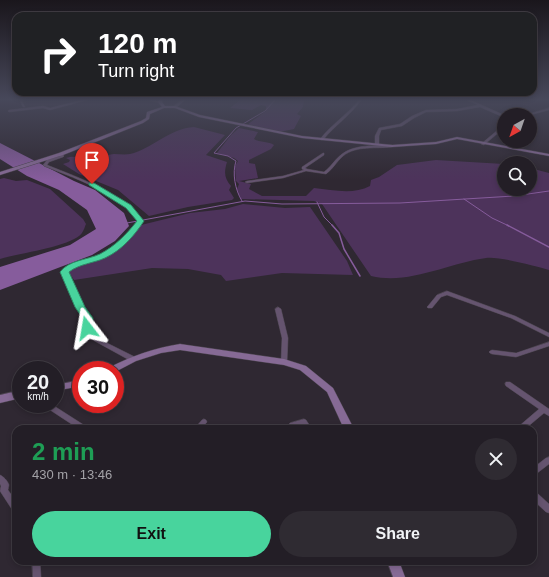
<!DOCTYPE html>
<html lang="en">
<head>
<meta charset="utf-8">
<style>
  :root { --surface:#231e26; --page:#2f2b32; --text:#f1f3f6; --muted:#a3a2a7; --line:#403c43; --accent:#48d49d }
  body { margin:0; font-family:Arial,sans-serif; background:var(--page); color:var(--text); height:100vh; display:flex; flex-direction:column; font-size:15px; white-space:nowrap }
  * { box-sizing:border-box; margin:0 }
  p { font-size:13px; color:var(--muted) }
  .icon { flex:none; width:22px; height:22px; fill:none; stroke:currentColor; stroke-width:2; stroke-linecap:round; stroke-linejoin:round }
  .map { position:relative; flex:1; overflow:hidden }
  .side { position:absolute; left:12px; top:425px; width:525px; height:140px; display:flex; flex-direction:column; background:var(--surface); border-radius:12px; box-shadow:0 2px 6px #0003,0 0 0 1px var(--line) }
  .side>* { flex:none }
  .guide { position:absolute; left:12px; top:12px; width:525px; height:84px; border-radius:12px; box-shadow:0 2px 6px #0003,0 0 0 1px var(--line); background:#202124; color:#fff; overflow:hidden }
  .needle { width:26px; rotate:220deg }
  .controls { position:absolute; left:497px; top:108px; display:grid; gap:8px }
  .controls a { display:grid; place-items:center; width:40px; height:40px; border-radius:50%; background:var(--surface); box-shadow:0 2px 6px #0003,0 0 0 1px var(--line); font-size:20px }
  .speed { position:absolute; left:12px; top:361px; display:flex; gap:8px; font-size:20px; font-weight:700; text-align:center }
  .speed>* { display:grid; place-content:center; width:52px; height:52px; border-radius:50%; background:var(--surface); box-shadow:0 2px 6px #0003,0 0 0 1px var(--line); line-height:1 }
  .speed small { font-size:10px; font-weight:400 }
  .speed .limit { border:6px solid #d22; background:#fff; color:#111 }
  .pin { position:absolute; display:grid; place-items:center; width:34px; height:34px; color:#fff; margin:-41px -17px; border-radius:50% 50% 50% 0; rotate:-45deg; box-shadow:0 0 4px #0007 }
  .pin .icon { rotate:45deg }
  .me { position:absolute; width:44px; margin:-22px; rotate:346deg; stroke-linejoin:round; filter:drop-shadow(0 0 3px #0008) }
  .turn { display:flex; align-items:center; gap:14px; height:84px; padding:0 20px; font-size:18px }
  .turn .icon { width:52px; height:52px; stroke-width:2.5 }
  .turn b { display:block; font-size:28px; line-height:34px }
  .round { display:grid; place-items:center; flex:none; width:42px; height:42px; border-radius:21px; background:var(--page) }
  .summary { display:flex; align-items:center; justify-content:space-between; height:68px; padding:0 20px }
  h1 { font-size:24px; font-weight:800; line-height:30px; color:#1e9e55 }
  .cta { display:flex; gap:8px; margin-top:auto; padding:8px 20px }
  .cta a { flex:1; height:46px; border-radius:24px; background:var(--accent); color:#111; font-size:16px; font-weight:800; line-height:46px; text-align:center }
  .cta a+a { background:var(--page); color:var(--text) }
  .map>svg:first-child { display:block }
</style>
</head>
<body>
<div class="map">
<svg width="549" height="577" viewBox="0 0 549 577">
  <rect width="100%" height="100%" fill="#2f2832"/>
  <!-- green -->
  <path fill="#4d335b" d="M241,99H307L304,101L303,107L297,114L301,116L294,129L279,132L247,125L266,111V106L261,105L252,110L230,108Z
    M194,127L225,135L206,155L227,162C224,172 224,178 231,186L229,190L234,198L232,200L188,207L149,216L118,190L79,174L63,164L69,162L70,160L66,158C74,155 79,158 87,158C96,158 105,155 114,154C119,154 125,155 130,154C152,149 170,128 194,127Z
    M239,128L258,132L254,139C260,143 269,141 274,145L271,149L249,160V163L255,164L258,178L239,181L251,184L249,189L262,196H306L314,188C333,190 353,195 370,186L371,180L379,177L397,165L436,160L504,164V189H530V168L549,173V270C536,266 498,256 486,258C448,263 410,285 371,276L322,204L314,201L241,199L237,189L239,184L236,181L235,166L238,161L234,158L217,153L231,135Z
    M4,178L16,181L27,180L50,189L83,219L86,224C85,226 84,230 82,233C71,247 19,253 0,259V179Z
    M243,204L285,208L310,207L347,261L353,275L282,273L226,281L221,275L188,269L152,268L74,280L68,271L73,267C99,259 122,251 137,226L190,213L225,209Z"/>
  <!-- water -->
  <path fill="#865c9c" d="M0,143L74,181L95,190L124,213L129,226L115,241L92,255L0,290V267L70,245L96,229L87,210L59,190L27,176L0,159Z"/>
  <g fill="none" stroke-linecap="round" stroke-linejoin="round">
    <!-- stream-far1 -->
    <path stroke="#865c9c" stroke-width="1" d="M464,199L492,218L509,226
      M242,201C235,190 232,173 236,161L228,156L214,153L236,128L265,111L276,99
      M317,202L324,217L333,226
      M127,223L245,201L282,204L400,203L514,196L549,191"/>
    <!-- stream -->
    <path stroke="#865c9c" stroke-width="1.5" d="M332,225L339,233L344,249L360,276
      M507,225L549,247"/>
    <!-- street casing -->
    <g stroke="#4b444e" stroke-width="1">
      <path id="street" d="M21,99H24L22,101L25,107H23L20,101Z
        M86,99H91L50,110L43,108L9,112L8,111L9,110L43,106L50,108Z
        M144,99H150L161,102L160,103Z
        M183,99H186L176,108H174V106Z
        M360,99H362C351,115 335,125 323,140H321L320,139C332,124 348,114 360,99Z
        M464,99H468L504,115C504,132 496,134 484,145L481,144L499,129L503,117L480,107L457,111L426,112L414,118L402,126L381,130L379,136V144L377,145L375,144V136L379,128L400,124L412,116L426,110L457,109L478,105Z
        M549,108V110L530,115H526Z
        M391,145H392V147C376,149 357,145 343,156C337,161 333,169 326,174L306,171L283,178L247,183L245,182L247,181L283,176L304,170L302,169V167L323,153H324V155L305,168L307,169L324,172C331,167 335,159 342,154C355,144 375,146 391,145Z
        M60,153H62L64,156L63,157L49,162L47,165C82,179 118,191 143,221C132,235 119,250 103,257C91,262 77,263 68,271L82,307L91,318L90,328L95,337L135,357L136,359L135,361H131L91,339L84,328L85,318L77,307L63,271C74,259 91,260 105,252C118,245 128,232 139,221C133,214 126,207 119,202C96,185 69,176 44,166L43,165L47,160L60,156Z
        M447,291L515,316L549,333V337L511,318L447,295L441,297L432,308H428L427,307L428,306L437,295Z
        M278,307L281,309L288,338L287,362L286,364H282L281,362L282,338L275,309Z
        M549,342V346L516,357L492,354L490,353L489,352L490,351L492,350L516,353Z
        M506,382H510L549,409V416L544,413L525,429H517L518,427L539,409L506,386L505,384Z
        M43,404H51L87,427L88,429H79L44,406Z
        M204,419L206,420L207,422L201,429H194L202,420Z
        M304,419L306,420L312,429H305L302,425L294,427L292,429H285L290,423Z
        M549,457V464L536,474L533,475V468L546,458Z
        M0,475C3,476 8,481 9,485C9,485 8,490 8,490L16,501V512L13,511L0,491L1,486L0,484Z
        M533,491L536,492L549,504V513L546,512L533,500Z
        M32,561H40L41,577H33Z"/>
    </g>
    <!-- secondary casing -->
    <g stroke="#4b444e" stroke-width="1">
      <path id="secondary" d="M159,99H163L162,102L165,106H175L200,115L302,136L392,145L436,142L457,137L549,154V156L457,139L436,144L392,147L302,138L199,117L175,108H164L150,114L149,119L143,123L63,155L0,175V172L59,153L141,121L146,118L147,112L162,107L158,102Z
        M180,344L284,359L306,366L333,388L354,429H344L327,392L300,370L284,365L180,350L161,353L136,361L115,372V370H107L108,368C132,356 154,348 180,344Z
        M81,380V386L55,391V385Z
        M21,390V398L0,403V395Z
        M387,561H399L405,577H393Z"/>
    </g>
    <!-- street -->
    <use href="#street" fill="#65546f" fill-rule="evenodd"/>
    <!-- secondary -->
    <use href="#secondary" fill="#866a95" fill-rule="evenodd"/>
  </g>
  <!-- sky -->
  <linearGradient id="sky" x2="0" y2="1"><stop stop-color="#1a161c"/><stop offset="0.55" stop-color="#47485a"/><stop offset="1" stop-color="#47485a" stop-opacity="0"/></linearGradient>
  <rect width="549" height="180" fill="url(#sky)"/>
  <!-- route -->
  <path fill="#48d49d" stroke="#2f8a66" d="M89,183H94L131,205L144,221C134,236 122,250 105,258C94,263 79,264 69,272L85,307L93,318L92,328L87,332L82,328L83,319L75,307L60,272C69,260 87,260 100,254C115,246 126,235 137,221L126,208L89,185Z"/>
</svg>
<div class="controls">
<a><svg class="needle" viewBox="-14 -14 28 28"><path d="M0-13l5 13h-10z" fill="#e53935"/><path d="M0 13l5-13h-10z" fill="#a3a2a7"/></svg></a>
<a><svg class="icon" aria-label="search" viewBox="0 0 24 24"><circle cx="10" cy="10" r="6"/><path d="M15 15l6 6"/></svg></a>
</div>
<div class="speed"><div>20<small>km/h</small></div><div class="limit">30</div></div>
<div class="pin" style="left:92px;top:184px;background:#d93025"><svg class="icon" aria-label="arrive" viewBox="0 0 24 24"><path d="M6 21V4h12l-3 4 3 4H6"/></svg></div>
<svg class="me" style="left:87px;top:328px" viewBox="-20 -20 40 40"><path d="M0-17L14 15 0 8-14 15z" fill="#48d49d" stroke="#fff" stroke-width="4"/></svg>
<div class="guide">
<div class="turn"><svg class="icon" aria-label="right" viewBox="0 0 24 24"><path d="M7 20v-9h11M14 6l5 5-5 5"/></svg><div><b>120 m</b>Turn right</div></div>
</div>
<section class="side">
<div class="summary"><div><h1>2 min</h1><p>430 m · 13:46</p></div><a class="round"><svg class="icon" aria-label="close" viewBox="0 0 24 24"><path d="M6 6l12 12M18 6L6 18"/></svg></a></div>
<div class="cta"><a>Exit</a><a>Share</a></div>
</section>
</div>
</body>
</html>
